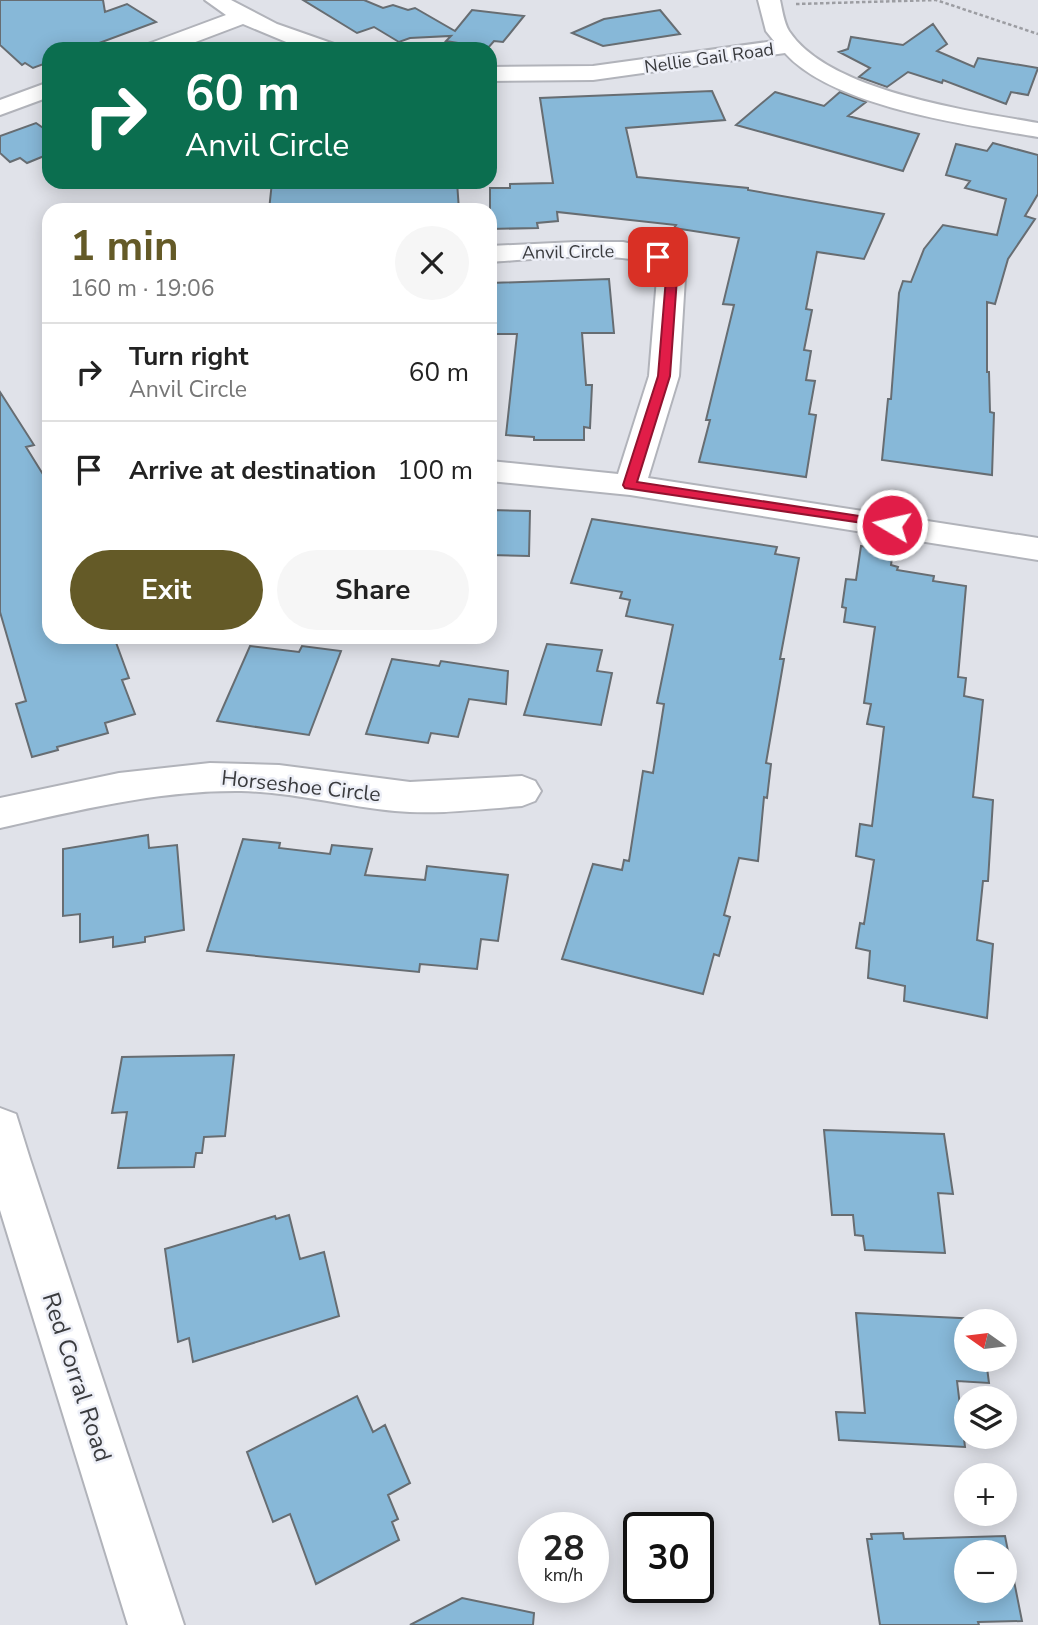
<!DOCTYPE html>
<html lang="en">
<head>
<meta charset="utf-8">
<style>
  :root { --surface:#fff; --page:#f6f6f6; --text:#222; --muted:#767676; --line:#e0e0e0; --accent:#645a27 }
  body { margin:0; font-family:"Nunito Sans",sans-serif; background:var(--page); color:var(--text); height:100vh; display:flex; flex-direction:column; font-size:26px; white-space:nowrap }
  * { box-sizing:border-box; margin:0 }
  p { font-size:23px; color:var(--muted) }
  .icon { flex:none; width:38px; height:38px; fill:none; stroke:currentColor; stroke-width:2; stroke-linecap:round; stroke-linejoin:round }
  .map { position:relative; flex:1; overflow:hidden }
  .drawer { position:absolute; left:42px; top:203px; width:455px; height:441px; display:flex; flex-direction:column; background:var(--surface); border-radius:21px; box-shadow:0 4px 18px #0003 }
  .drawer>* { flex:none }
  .guide { position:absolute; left:42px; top:42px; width:455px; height:147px; border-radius:21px; box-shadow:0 4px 18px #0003; background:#0b6e4f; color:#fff; overflow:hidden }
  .needle { width:46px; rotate:284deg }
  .controls { position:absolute; left:954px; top:1309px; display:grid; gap:14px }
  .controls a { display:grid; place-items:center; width:63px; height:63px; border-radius:50%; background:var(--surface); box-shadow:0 4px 18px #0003; font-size:35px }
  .speed { position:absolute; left:518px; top:1512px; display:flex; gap:14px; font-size:35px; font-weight:700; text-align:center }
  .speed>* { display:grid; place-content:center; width:91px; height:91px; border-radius:50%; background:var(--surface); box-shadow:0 4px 18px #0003; line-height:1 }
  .speed small { font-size:18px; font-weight:400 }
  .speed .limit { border:4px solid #111; border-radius:10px; background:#fff; color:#111 }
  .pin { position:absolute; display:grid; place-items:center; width:60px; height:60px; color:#fff; margin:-30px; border-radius:14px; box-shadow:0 4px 10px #0006 }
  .me { position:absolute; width:77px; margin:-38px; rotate:279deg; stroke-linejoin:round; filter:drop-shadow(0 0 5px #0008) }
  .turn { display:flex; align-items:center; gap:24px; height:147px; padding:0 28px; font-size:32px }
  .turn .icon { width:91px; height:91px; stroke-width:2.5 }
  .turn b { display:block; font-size:49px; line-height:60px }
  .round { display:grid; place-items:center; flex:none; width:74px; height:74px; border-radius:37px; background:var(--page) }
  .headline { display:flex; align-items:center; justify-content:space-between; height:119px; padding:0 28px }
  h1 { font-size:42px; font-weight:700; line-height:52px; color:var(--accent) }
  .primary-button { display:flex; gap:14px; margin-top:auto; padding:14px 28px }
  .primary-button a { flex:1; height:80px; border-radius:42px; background:var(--accent); color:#fff; font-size:28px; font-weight:700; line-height:80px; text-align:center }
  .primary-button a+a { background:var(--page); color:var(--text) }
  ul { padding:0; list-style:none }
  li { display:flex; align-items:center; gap:21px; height:98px; padding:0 28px; border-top:2px solid var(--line) }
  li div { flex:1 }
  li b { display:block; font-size:26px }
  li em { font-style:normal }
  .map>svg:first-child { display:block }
</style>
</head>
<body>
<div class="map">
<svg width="1038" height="1625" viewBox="0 0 1038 1625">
  <rect width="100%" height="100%" fill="#e0e2e9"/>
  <!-- building -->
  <path fill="#87b8d8" stroke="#676d72" stroke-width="2" fill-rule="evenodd" d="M0,0H103L105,12L127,4L156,22L83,49H49V62L33,68L25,63L22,65L0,45Z
    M303,0H364L383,8L393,5L408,10L415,8L455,31L472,10L524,16L503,42L494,41L488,48L446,41L451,36L410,38L399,42L374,27L357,33Z
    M660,10L680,34L603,46L572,33L604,19Z
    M933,24L947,44L937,51L974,67L978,58L1038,68L1028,95L1011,92L1006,104L943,80L942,83L908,72L887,87L859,77L870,68L839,52L848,49L851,37L903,45Z
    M712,91L725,120L626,128L637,177L748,188V190L884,214L864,259L817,252L806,309L812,310L804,350L811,351L806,380L815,381L809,414L816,415L806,477L699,462L710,420H706L734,305L723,304L739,238L674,228L676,225L557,212L558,221L537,223L538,228L490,229V188H510V184L553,183L540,98Z
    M775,92L824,106L840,92L866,102L848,116L919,134L903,171L736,125Z
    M36,123L49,132V154L27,163L20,158L10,162L0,153V136Z
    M993,143L1038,155V194L1025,216L1035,219L1008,259L995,304L987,302V372H989L990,412L994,413L992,475L882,460L888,399H891L899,293L903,281L911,282L924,249L943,225L997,235L1006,199L965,188L970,181L946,175L956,144L987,151Z
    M272,182L334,185L457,182L459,210H269Z
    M609,279L614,333H582L586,385H592L590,428L584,427V440H534V437L506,435L517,334H490V283Z
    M0,392L34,445L26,447L49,484V637H114L129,678L122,680L135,714L105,723L108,733L57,747L58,750L32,757L16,704L26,701L0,612Z
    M490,510L530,511L529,556L490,555Z
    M592,519L777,547L775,554L799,558L780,659H784L766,763L771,764L767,798L764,797L758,861L739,858L724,915L730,917L719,956L714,954L703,994L562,959L593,864L622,870L624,860L629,861L643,771L653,773L664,704L657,703L673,625L626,616L630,600L620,598L622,592L571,583Z
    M861,546L893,551L891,565L898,567L897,570L934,576L933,581L966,586L958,677L966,678L964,696L983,700L973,797L993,800L988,881H983L977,940L993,944L987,1018L904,1001L905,986L868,978L870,951L856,948L860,923L864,924L874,860L856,856L860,824L872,826L884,727L867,724L871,704L864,703L875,627L844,622L846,608L842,607L846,579L856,580Z
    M547,644L602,650L597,671L612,673L601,725L524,715Z
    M250,646L299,652L302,646L341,651L309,735L217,721Z
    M392,659L439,666L441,661L508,671L506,704L469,699L458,737L431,733L428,743L366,734Z
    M148,835L149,848L177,845L184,930L145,937V942L113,947V937L80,942V914L63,916V849Z
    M243,839L280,843L279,848L330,854L332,845L372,849L365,875L425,880L427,866L508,875L498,941L481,939L477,969L420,964L419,972L207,951Z
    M234,1055L225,1136L204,1137L202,1153H196L194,1167L118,1168L127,1112L112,1113L122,1057Z
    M824,1130L944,1134L953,1194L938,1193L945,1253L865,1250L863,1236L855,1235L853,1215H832Z
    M289,1215L300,1259L324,1252L339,1316L193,1362L189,1338L178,1342L165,1249L275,1216L276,1219Z
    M856,1313L980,1319L981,1321H966V1360H986L989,1383L957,1381L965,1447L839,1440L836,1412L865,1413Z
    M357,1396L373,1432L385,1425L410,1483L388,1495L398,1519L392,1522L399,1540L316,1584L290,1514L273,1522L247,1452Z
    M903,1533L904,1539L1005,1536L1022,1621L978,1622L979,1625H880L867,1539H872L871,1534ZM966,1552H1004V1591H966Z
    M462,1598L534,1613L533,1625H410Z"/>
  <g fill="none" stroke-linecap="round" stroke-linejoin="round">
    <!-- minor casing -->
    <g stroke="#b1b3ba" stroke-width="4">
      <path id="minor" d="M205,0H231L277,24L334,44L337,49H303L243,24L177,49H145L148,44L226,15Z
        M758,0H780C782,9 784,23 789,31C829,92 971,111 1038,123V137C968,125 833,107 785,53L593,80L490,81V67L593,66L774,41L766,31Z
        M49,82V97L0,115V100Z
        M576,242H623L666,251L676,259L685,278L679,376L648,478L1038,538V560L630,495L490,481V461L618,474L649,376L657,278L654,267C628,248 525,260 490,262V246Z
        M210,763L279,765L410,782L522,776L535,781L541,791L535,801L522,806C480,809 437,815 395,811C343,806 293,792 241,791C160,790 79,810 0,828V798L119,773Z
        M0,1108L16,1114L30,1159L184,1625H128L0,1210Z"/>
    </g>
    <!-- path -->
    <path stroke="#9c9da2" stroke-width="2.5" stroke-dasharray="3.5 2.5" stroke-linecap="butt" d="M796,4L936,0L1038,34"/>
    <!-- minor -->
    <use href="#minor" fill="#fff" fill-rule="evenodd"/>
  </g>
  <!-- route -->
  <path fill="#e11d48" stroke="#92132f" stroke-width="2" d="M654,255C668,253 673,266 677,278L670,376L637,482L892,521L897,522V528L625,488L623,485L658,376L666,278L662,266L652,257Z"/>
  <g text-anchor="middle" stroke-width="5" stroke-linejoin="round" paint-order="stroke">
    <!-- far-street labels -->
    <g font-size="18" fill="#3a3b3e" stroke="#edeff7">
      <text transform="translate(709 58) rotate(-8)" y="6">Nellie Gail Road</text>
      <text transform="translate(568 252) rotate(-1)" y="6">Anvil Circle</text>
    </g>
    <!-- street labels -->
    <g font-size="21" fill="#3a3b3e" stroke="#edeff7">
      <text transform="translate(301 786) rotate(6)" y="7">Horseshoe Circle</text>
    </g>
    <!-- near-street labels -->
    <g font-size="24" fill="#3a3b3e" stroke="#edeff7">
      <text transform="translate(77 1377) rotate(72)" y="8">Red Corral Road</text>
    </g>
  </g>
</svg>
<div class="controls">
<a><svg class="needle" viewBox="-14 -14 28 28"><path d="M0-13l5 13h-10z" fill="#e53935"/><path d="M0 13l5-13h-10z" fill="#767676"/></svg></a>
<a><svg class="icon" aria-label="layers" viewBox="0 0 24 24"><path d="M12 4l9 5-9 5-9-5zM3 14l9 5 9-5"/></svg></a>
<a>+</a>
<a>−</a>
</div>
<div class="speed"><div>28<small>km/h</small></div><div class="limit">30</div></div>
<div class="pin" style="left:658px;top:257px;background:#d93025"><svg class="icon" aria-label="arrive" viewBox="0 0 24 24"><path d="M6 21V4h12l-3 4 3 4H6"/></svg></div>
<svg class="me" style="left:892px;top:525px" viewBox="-20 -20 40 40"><circle r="17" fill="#e11d48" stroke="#fff" stroke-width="3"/><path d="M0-11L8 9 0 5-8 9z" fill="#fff"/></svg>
<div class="guide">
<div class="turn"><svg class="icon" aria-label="right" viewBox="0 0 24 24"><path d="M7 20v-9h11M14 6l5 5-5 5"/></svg><div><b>60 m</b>Anvil Circle</div></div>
</div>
<section class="drawer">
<div class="headline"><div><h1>1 min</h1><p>160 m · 19:06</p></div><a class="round"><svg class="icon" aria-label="close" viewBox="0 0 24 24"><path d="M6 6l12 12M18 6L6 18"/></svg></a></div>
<ul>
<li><svg class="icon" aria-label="right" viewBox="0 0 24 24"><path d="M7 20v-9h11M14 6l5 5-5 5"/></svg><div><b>Turn right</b><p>Anvil Circle</p></div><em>60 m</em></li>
<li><svg class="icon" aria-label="arrive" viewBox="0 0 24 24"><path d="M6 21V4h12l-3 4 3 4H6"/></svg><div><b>Arrive at destination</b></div><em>100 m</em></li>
</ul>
<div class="primary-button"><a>Exit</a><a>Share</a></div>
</section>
</div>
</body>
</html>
